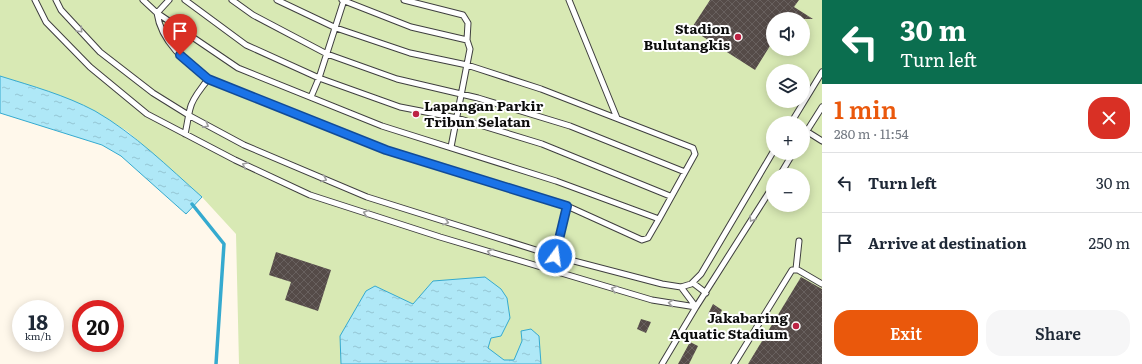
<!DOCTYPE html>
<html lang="en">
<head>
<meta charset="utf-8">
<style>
  :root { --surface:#fff; --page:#f6f6f7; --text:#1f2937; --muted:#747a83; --line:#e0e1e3; --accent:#ea580c }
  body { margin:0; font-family:Literata,serif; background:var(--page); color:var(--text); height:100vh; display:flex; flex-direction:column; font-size:15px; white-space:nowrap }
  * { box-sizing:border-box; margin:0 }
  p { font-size:13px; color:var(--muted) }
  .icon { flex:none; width:22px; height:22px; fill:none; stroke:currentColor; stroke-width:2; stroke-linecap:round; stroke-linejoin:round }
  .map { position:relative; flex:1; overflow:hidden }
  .details { display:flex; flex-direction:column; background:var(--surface); width:320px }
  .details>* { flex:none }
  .guide { background:#0b6e4f; color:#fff; overflow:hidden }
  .fabs { position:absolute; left:766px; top:12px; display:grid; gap:8px }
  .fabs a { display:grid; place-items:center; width:44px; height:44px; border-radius:50%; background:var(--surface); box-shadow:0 2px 10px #0003; font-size:20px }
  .speed { position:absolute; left:12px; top:300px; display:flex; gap:8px; font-size:20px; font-weight:700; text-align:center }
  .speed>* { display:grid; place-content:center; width:52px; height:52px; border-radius:50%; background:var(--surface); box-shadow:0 2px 10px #0003; line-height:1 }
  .speed small { font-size:10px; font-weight:400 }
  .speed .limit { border:6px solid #d22; background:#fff; color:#111 }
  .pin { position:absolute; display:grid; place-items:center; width:34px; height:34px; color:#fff; margin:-41px -17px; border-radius:50% 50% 50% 0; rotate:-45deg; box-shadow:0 0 4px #0007 }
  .pin .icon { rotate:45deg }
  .me { position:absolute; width:44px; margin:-22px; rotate:14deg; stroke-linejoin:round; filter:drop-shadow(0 0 3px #0008) }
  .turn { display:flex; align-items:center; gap:14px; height:84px; padding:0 12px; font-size:18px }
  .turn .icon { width:52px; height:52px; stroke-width:2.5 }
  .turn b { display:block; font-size:28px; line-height:34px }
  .round { display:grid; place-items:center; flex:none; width:42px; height:42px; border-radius:16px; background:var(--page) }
  .overview { display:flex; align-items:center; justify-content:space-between; height:68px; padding:0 12px }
  h1 { font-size:24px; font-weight:600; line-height:30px; color:var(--accent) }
  .primary-button { display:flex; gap:8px; margin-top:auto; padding:8px 12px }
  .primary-button a { flex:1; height:46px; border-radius:16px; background:var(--accent); color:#fff; font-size:16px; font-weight:600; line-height:46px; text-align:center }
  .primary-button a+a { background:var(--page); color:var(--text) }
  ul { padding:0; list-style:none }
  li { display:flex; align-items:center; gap:12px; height:60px; padding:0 12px; border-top:1px solid var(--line) }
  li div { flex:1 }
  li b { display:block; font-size:15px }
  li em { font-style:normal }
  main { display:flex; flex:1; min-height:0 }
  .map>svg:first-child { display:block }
</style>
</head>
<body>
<main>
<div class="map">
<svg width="822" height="364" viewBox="0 0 822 364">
  <defs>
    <pattern id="water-ripples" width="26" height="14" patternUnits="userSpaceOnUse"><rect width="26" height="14" fill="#afe8f7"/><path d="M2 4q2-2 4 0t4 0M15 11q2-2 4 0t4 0" fill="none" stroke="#95c6d3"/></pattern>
    <pattern id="building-cross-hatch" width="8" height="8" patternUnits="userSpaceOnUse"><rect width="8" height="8" fill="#554b48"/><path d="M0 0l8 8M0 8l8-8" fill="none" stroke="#68605e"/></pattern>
  </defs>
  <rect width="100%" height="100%" fill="#fff8eb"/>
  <!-- park -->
  <path fill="#d8e9b4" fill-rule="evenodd" d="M0,0H822V364H239L236,234L202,197L127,131L94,111L60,96L0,76ZM773,19H803V49H773ZM773,71H803V101H773ZM773,123H803V153H773ZM773,175H803V205H773Z"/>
  <!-- water -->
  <path fill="url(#water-ripples)" stroke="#35aacf" d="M0,76C32,86 65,95 95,111C135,134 168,167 202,197L186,214L121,156L102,145L0,113Z
    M485,277L501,289L507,298L510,318L501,336L491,338L488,348L504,360H514L522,341L521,331L531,329L539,336L541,364H341L340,336L366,291L375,286L413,304L433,281Z"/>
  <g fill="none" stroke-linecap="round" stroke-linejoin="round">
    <!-- stream -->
    <path stroke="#35aacf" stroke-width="3.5" d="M192,204L224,244L216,364"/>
  </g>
  <!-- building -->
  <path fill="url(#building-cross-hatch)" d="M710,0H799L794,7L813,19H773V41L755,70L691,29Z
    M276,252L331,270L318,311L285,300L291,282L269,275Z
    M801,277L822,289V364H748Z
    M713,304L722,310L718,319L708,314Z
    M641,319L651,322L646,333L637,329Z
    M690,342L698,346L689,364H678Z"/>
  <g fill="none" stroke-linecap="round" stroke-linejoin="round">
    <!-- service casing -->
    <g stroke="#3f3f3f" stroke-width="7">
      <path id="service" d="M35,0L46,22L90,67L147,114L235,160L310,195L440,237L652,300L696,307L773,186
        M56,0L61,10L100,52L153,93L190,116L244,145L367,197L555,256L662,284L681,287L691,284L701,274L773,152
        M143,0L157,13L238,68L382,126L556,181L659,219L695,154L693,148L541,89L467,65L410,53L336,28L277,0
        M169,0L157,13C161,42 186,62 208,79L385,149L567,206L642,240L648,238L659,219
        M185,0L246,45L319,78L400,107L457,118L542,144L670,196
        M232,0L253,15L327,54L397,79L478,98L570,126L685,172
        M342,0L411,27L467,40L470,49L451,147
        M404,0L463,15L468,23L467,40
        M569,0L617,118
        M311,97L319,78L344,0
        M791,123L822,72
        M803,129L822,141
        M185,134C187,126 188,117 190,109C192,98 202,88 208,79
        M803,137L822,107
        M780,175L793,153
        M555,256L567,206
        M796,269L799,241
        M693,283L706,293
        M662,364L696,307L681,287
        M734,364L792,270H798L822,284"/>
    </g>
    <!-- service -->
    <use href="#service" stroke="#fff" stroke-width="5"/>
  </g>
  <!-- one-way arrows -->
  <defs><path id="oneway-chevron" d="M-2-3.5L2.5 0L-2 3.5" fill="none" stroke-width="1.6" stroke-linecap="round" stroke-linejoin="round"/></defs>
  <g stroke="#9e9e9e">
    <use href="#oneway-chevron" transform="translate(80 30) rotate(47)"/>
    <use href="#oneway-chevron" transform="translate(206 125) rotate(28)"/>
    <use href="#oneway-chevron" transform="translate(245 165) rotate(-155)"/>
    <use href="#oneway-chevron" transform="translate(324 179) rotate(23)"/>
    <use href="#oneway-chevron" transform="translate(366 213) rotate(-162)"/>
    <use href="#oneway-chevron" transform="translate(752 219) rotate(122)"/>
    <use href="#oneway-chevron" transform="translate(446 222) rotate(18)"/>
    <use href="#oneway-chevron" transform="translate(490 252) rotate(-164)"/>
    <use href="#oneway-chevron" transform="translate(614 289) rotate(-164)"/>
    <use href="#oneway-chevron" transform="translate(671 303) rotate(-171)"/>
  </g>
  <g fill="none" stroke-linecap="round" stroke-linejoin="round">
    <!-- route casing -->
    <g stroke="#114b97" stroke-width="10">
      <path id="route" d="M180,55L208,79L386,150L567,206L555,256"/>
    </g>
    <!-- route -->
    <use href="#route" stroke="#1a73e8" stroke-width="7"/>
  </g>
  <!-- markers -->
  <g fill="#bd2243" stroke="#fff" stroke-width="1.5">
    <circle cx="738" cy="37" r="4"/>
    <circle cx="416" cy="114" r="4"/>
    <circle cx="796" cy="326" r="4"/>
  </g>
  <g text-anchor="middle" stroke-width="4" stroke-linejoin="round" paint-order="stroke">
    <!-- poi labels -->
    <g font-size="14" font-weight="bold" fill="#0c0c0c" stroke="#fff" text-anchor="end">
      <text x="730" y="34">Stadion<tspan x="730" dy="16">Bulutangkis</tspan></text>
      <text x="424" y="111" text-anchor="start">Lapangan Parkir<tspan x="424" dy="16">Tribun Selatan</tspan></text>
      <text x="788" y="323">Jakabaring<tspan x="788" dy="16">Aquatic Stadium</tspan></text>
    </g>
  </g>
</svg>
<div class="fabs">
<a><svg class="icon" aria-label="sound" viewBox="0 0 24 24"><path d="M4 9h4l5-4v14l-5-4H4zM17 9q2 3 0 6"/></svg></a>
<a><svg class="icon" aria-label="layers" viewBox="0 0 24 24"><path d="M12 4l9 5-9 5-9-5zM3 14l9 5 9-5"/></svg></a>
<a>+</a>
<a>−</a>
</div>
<div class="speed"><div>18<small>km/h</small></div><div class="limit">20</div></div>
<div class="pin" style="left:180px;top:55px;background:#d93025"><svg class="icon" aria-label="arrive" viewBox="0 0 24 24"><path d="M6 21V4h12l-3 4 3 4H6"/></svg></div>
<svg class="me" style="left:555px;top:256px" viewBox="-20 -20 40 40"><circle r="17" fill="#1a73e8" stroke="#fff" stroke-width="3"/><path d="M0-11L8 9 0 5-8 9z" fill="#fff"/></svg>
</div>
<section class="details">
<div class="guide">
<div class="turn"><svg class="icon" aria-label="left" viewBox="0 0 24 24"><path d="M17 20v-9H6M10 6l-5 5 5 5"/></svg><div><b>30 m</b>Turn left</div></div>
</div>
<div class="overview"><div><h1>1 min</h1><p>280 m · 11:54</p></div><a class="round" style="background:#d93025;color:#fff"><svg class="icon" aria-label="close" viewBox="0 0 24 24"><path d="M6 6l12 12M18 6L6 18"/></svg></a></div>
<ul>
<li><svg class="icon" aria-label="left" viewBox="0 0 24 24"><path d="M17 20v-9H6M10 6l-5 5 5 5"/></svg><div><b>Turn left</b></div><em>30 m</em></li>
<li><svg class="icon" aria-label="arrive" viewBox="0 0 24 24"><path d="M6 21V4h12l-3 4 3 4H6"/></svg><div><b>Arrive at destination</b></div><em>250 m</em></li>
</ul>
<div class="primary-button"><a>Exit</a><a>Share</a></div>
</section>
</main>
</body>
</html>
